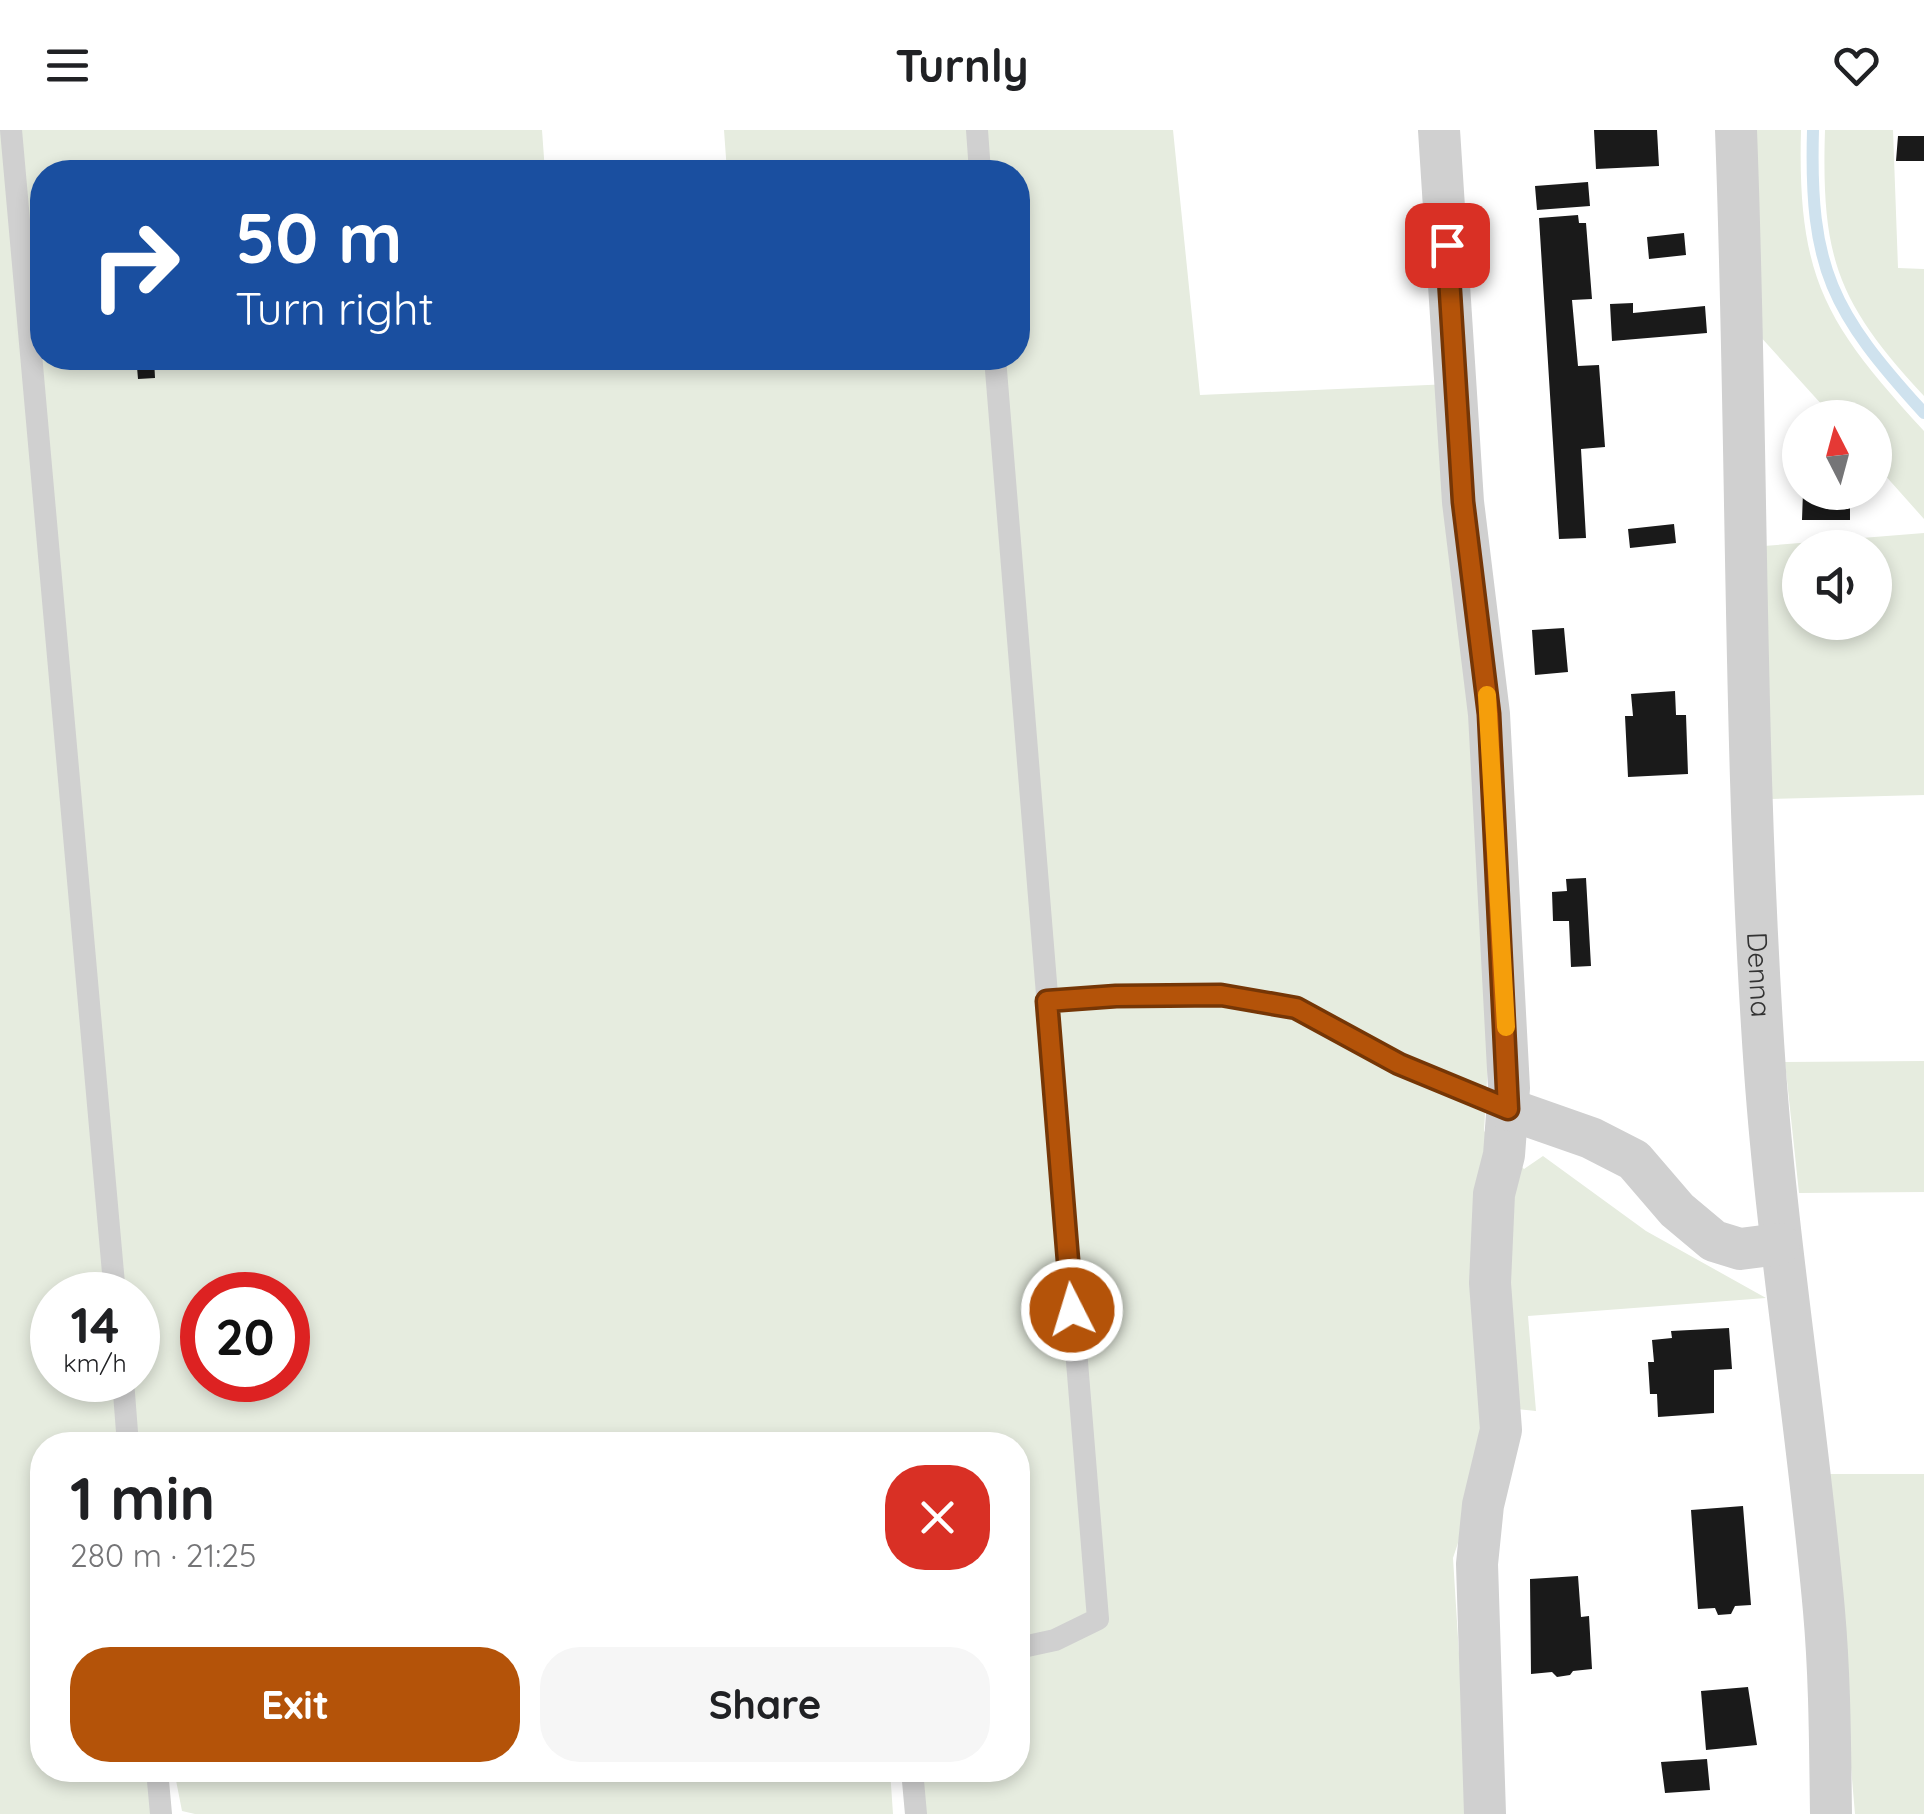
<!DOCTYPE html>
<html lang="en">
<head>
<meta charset="utf-8">
<style>
  :root { --surface:#fff; --page:#f6f6f6; --text:#202124; --muted:#757577; --accent:#b45309 }
  body { margin:0; font-family:Quicksand,sans-serif; background:var(--page); color:var(--text); height:100vh; display:flex; flex-direction:column; font-size:38px; white-space:nowrap }
  * { box-sizing:border-box; margin:0 }
  p { font-size:32px; color:var(--muted) }
  .icon { flex:none; width:55px; height:55px; fill:none; stroke:currentColor; stroke-width:2; stroke-linecap:round; stroke-linejoin:round }
  .map { position:relative; flex:1; overflow:hidden }
  .sheet { position:absolute; left:30px; top:1302px; width:1000px; height:350px; display:flex; flex-direction:column; background:var(--surface); border-radius:40px; box-shadow:0 5px 15px #0003 }
  .sheet>* { flex:none }
  .top-card { position:absolute; left:30px; top:30px; width:1000px; height:210px; border-radius:40px; box-shadow:0 5px 15px #0003; background:#1a4fa0; color:#fff; overflow:hidden }
  .needle { width:65px; rotate:354deg }
  .controls { position:absolute; left:1782px; top:270px; display:grid; gap:20px }
  .controls a { display:grid; place-items:center; width:110px; height:110px; border-radius:50%; background:var(--surface); box-shadow:0 5px 15px #0003; font-size:50px }
  .speed { position:absolute; left:30px; top:1142px; display:flex; gap:20px; font-size:50px; font-weight:700; text-align:center }
  .speed>* { display:grid; place-content:center; width:130px; height:130px; border-radius:50%; background:var(--surface); box-shadow:0 5px 15px #0003; line-height:1 }
  .speed small { font-size:25px; font-weight:400 }
  .speed .limit { border:15px solid #d22; background:#fff; color:#111 }
  .pin { position:absolute; display:grid; place-items:center; width:85px; height:85px; color:#fff; margin:-42px; border-radius:20px; box-shadow:0 5px 15px #0006 }
  .me { position:absolute; width:110px; margin:-55px; rotate:355deg; stroke-linejoin:round; filter:drop-shadow(0 0 8px #0008) }
  .turn { display:flex; align-items:center; gap:35px; height:210px; padding:0 40px; font-size:45px }
  .turn .icon { width:130px; height:130px; stroke-width:2.5 }
  .turn b { display:block; font-size:70px; line-height:85px }
  .round { display:grid; place-items:center; flex:none; width:105px; height:105px; border-radius:40px; background:var(--page) }
  .summary { display:flex; align-items:center; justify-content:space-between; height:170px; padding:0 40px }
  h1 { font-size:60px; font-weight:700; line-height:75px }
  .primary-button { display:flex; gap:20px; margin-top:auto; padding:20px 40px }
  .primary-button a { flex:1; height:115px; border-radius:40px; background:var(--accent); color:#fff; font-size:40px; font-weight:700; line-height:115px; text-align:center }
  .primary-button a+a { background:var(--page); color:var(--text) }
  header { display:flex; justify-content:space-between; align-items:center; height:130px; padding:0 40px; background:var(--surface); font-size:45px; font-weight:700 }
  .map>svg:first-child { display:block }
</style>
</head>
<body>
<header><svg class="icon" aria-label="menu" viewBox="0 0 24 24"><path d="M4 6h16M4 12h16M4 18h16"/></svg>Turnly<svg class="icon" aria-label="heart" viewBox="0 0 24 24"><path d="M12 20l-8-8c-3-5 5-10 8-4 3-6 11-1 8 4z"/></svg></header>
<div class="map">
<svg width="1924" height="1684" viewBox="0 0 1924 1684">
  <rect width="100%" height="100%" fill="#fff"/>
  <!-- green -->
  <path fill="#e6ecdf" fill-rule="evenodd" d="M0,0H542L545,42H42V228H559L560,236L673,228H1018V42H727L724,0H1173L1200,265L1473,253L1488,933L1484,1001L1524,1039L1543,1026L1646,1101L1766,1168L1528,1186L1536,1281L1490,1276L1468,1383L1453,1428L1469,1684H923L920,1640H1018V1315H42V1640H147L151,1684H0ZM52,1165H138V1250H52ZM202,1165H288V1250H202Z
    M1751,0H1801C1797,149 1826,194 1924,301V389L1875,334V288L1833,287L1758,204Z
    M1825,0H1893L1898,138L1924,139V266C1837,172 1821,128 1825,0Z
    M1924,403V665L1770,669L1764,416ZM1800,418H1875V492H1800Z
    M1924,931V1062L1799,1063L1785,932Z
    M1826,1344H1924V1684H1855Z
    M174,1640H890L893,1684H195L182,1681Z"/>
  <g fill="none" stroke-linecap="round" stroke-linejoin="round">
    <!-- stream -->
    <path stroke="#cfe2ee" stroke-width="12" d="M1813,0C1809,139 1832,182 1924,283"/>
  </g>
  <!-- building -->
  <path fill="#1a1a1a" d="M1594,0H1657L1659,36L1596,39Z
    M1898,6H1924V31H1896Z
    M1588,52L1590,76L1537,80L1535,56Z
    M1578,85L1579,93H1586L1592,169L1572,170L1578,236L1599,235L1605,317L1581,319L1586,408L1559,409L1539,88Z
    M1684,103L1686,125L1649,129L1647,107Z
    M1633,173V183L1705,176L1707,203L1612,211L1610,174Z
    M129,228H154L155,248L138,249L137,237L129,238Z
    M1803,362H1850V390H1802Z
    M1674,394L1676,413L1630,418L1628,399Z
    M1564,498L1568,542L1535,545L1532,500Z
    M1675,561L1676,585H1686L1688,644L1628,647L1625,586H1633L1631,564Z
    M1586,748L1591,836L1571,837L1569,791H1553L1552,762L1567,761L1566,749Z
    M1729,1198L1732,1239L1714,1240V1283L1658,1287L1657,1264H1650L1648,1232H1654L1652,1210L1672,1208L1671,1201Z
    M1743,1376L1751,1475L1735,1476L1731,1484L1718,1485L1715,1478L1698,1479L1691,1380Z
    M1578,1446L1581,1487L1589,1486L1592,1539L1573,1541L1570,1545L1557,1547L1552,1542L1531,1544L1530,1449Z
    M1748,1557L1757,1615L1706,1620L1701,1561Z
    M1707,1629L1710,1660L1665,1663L1661,1632Z"/>
  <g fill="none" stroke-linecap="round" stroke-linejoin="round">
    <!-- service -->
    <path stroke="#d0d0d0" stroke-width="22" d="M11,0L115,1165
      M977,0L980,42
      M995,228L1098,1489L1055,1510L1018,1518
      M1047,871L1116,866L1221,865L1295,878L1399,935L1508,979
      M123,1250L128,1315
      M157,1640L161,1684
      M912,1640L916,1684"/>
    <!-- minor -->
    <g stroke="#d0d0d0" stroke-width="42">
      <path d="M1439,0L1463,372L1489,584L1509,958L1504,1025L1494,1064L1490,1153L1501,1300L1483,1375L1477,1434L1485,1684"/>
      <path id="s1" d="M1736,0C1748,314 1743,628 1765,941C1778,1122 1808,1300 1824,1481C1830,1548 1830,1616 1831,1684"/>
      <path d="M1508,979L1591,1008L1634,1030L1677,1080L1714,1111L1740,1119L1779,1114"/>
    </g>
  </g>
  <g fill="none" stroke-linecap="round" stroke-linejoin="round">
    <!-- route casing -->
    <g stroke="#753606" stroke-width="25">
      <path id="route" d="M1072,1180L1047,871L1116,866L1221,865L1296,878L1399,934L1508,979L1489,584L1463,372L1447,115"/>
    </g>
    <!-- route -->
    <use href="#route" stroke="#b45309" stroke-width="18"/>
    <!-- slow -->
    <path stroke="#f59e0b" stroke-width="18" d="M1487,565L1506,897"/>
  </g>
  <g text-anchor="middle" stroke-width="10" stroke-linejoin="round" paint-order="stroke">
    <!-- street labels -->
    <g font-size="28" fill="#333" stroke="#fff">
      <text dy="10" stroke="none"><textPath href="#s1" startOffset="845">Denna</textPath></text>
    </g>
  </g>
</svg>
<div class="controls">
<a><svg class="needle" viewBox="-14 -14 28 28"><path d="M0-13l5 13h-10z" fill="#e53935"/><path d="M0 13l5-13h-10z" fill="#757577"/></svg></a>
<a><svg class="icon" aria-label="sound" viewBox="0 0 24 24"><path d="M4 9h4l5-4v14l-5-4H4zM17 9q2 3 0 6"/></svg></a>
</div>
<div class="speed"><div>14<small>km/h</small></div><div class="limit">20</div></div>
<div class="pin" style="left:1447px;top:115px;background:#d93025"><svg class="icon" aria-label="arrive" viewBox="0 0 24 24"><path d="M6 21V4h12l-3 4 3 4H6"/></svg></div>
<svg class="me" style="left:1072px;top:1180px" viewBox="-20 -20 40 40"><circle r="17" fill="#b45309" stroke="#fff" stroke-width="3"/><path d="M0-11L8 9 0 5-8 9z" fill="#fff"/></svg>
<div class="top-card">
<div class="turn"><svg class="icon" aria-label="right" viewBox="0 0 24 24"><path d="M7 20v-9h11M14 6l5 5-5 5"/></svg><div><b>50 m</b>Turn right</div></div>
</div>
<section class="sheet">
<div class="summary"><div><h1>1 min</h1><p>280 m · 21:25</p></div><a class="round" style="background:#d93025;color:#fff"><svg class="icon" aria-label="close" viewBox="0 0 24 24"><path d="M6 6l12 12M18 6L6 18"/></svg></a></div>
<div class="primary-button"><a>Exit</a><a>Share</a></div>
</section>
</div>
</body>
</html>
